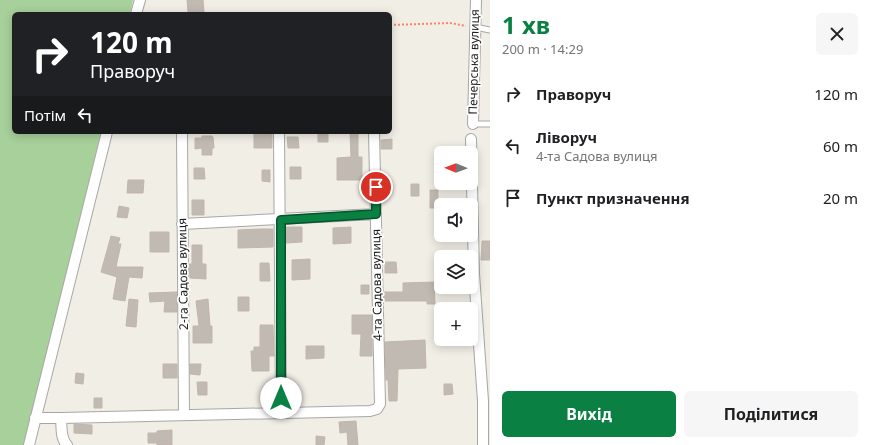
<!DOCTYPE html>
<html lang="uk">
<head>
<meta charset="utf-8">
<style>
  :root { --surface:#fff; --page:#f6f6f6; --text:#202124; --muted:#757577; --accent:#0b8043 }
  body { margin:0; font-family:"Noto Sans",sans-serif; background:var(--page); color:var(--text); height:100vh; display:flex; flex-direction:column; font-size:15px; white-space:nowrap }
  * { box-sizing:border-box; margin:0 }
  p { font-size:13px; color:var(--muted) }
  .icon { flex:none; width:22px; height:22px; fill:none; stroke:currentColor; stroke-width:2; stroke-linecap:round; stroke-linejoin:round }
  .map { position:relative; flex:1; overflow:hidden }
  .drawer { display:flex; flex-direction:column; background:var(--surface); width:380px }
  .drawer>* { flex:none }
  .top-card { position:absolute; left:12px; top:12px; width:380px; height:122px; border-radius:6px; box-shadow:0 2px 10px #0003; background:#202124; color:#fff; overflow:hidden }
  .needle { width:26px; rotate:271deg }
  .tools { position:absolute; left:434px; top:146px; display:grid; gap:8px }
  .tools a { display:grid; place-items:center; width:44px; height:44px; border-radius:6px; background:var(--surface); box-shadow:0 2px 10px #0003; font-size:20px }
  .pin { position:absolute; display:grid; place-items:center; width:34px; height:34px; color:#fff; margin:-17px; border:2px solid #fff; border-radius:50%; box-shadow:0 1px 4px #0007 }
  .me { position:absolute; width:44px; margin:-22px; rotate:0deg; stroke-linejoin:round; filter:drop-shadow(0 0 3px #0008) }
  .turn { display:flex; align-items:center; gap:14px; height:84px; padding:0 12px; font-size:18px }
  .turn .icon { width:52px; height:52px; stroke-width:2.5 }
  .turn b { display:block; font-size:28px; line-height:34px }
  .then { display:flex; align-items:center; height:38px; padding:0 12px; background:#0003; gap:8px; font-size:15px }
  .round { display:grid; place-items:center; flex:none; width:42px; height:42px; border-radius:6px; background:var(--page) }
  .headline { display:flex; align-items:center; justify-content:space-between; height:68px; padding:0 12px }
  h1 { font-size:24px; font-weight:700; line-height:30px; color:var(--accent) }
  .button { display:flex; gap:8px; margin-top:auto; padding:8px 12px }
  .button a { flex:1; height:46px; border-radius:6px; background:var(--accent); color:#fff; font-size:16px; font-weight:700; line-height:46px; text-align:center }
  .button a+a { background:var(--page); color:var(--text) }
  ul { padding:0; list-style:none }
  li { display:flex; align-items:center; gap:12px; height:52px; padding:0 12px }
  li div { flex:1 }
  li b { display:block; font-size:15px }
  li em { font-style:normal }
  main { display:flex; flex:1; min-height:0 }
  .map>svg:first-child { display:block }
</style>
</head>
<body>
<main>
<div class="map">
<svg width="490" height="445" viewBox="0 0 490 445">
  <rect width="100%" height="100%" fill="#f1eee6"/>
  <!-- forest -->
  <path fill="#a8d09b" d="M0,0H133L130,14H14V132H101L24,445H0Z"/>
  <!-- building -->
  <path fill="#c1bab3" stroke="#c3b5a8" d="M187,0H203L204,12H188Z
    M254,132H272V148H254Z
    M318,132H328V142H318Z
    M350,133H358V157H362V180H337V158L351,157Z
    M202,136H212V137H213L214,148H212V155H202V148L195,149V138H202Z
    M287,137H298L299,148H288Z
    M392,139V149H381V140Z
    M290,167H301V179H290Z
    M194,168H204L205,179H194Z
    M262,170H270V182L262,181Z
    M128,180H144L143,193H127Z
    M411,184H419V196H411Z
    M430,190H438V208H430Z
    M192,200H204V215H192Z
    M119,206L129,208L127,218L117,217Z
    M286,227H302V242L286,243Z
    M351,227V243L333,244V228Z
    M260,229H273V247L238,248V230Z
    M150,232H169V252H150Z
    M111,236L120,238L118,244H121L116,267H143L142,278L129,277L125,301L113,299L117,277L101,272Z
    M482,241H490V260H481Z
    M192,245H202V264H206V279L190,278L189,264H192Z
    M310,259V279L292,280V260Z
    M385,262H396L397,273H385Z
    M260,263H269L270,281H260Z
    M434,282L435,304H427V301H384V292H403V283Z
    M361,285H369V294H361Z
    M177,292V312H164L165,301L150,302L149,293Z
    M238,297H249V311H238Z
    M129,299L138,300L136,327L126,326Z
    M208,299L210,326H212V343H193V326H199L196,301Z
    M352,315H372V356H360L361,334H352Z
    M260,325H273L274,356H269V371H252L251,351H254V347H260Z
    M425,340L426,368L398,369L397,401H389L388,380H386L385,342Z
    M306,346H324V358L306,359Z
    M163,364H177V378H163Z
    M190,364H201L200,375L190,374Z
    M76,373L84,374L83,384L75,383Z
    M197,382H207V395H198Z
    M444,384H452L453,394L444,395Z
    M94,398H102V408H94Z
    M356,421L358,445H348L347,432L340,433L339,422Z
    M74,424L92,425V434L74,433Z
    M172,430V445H157V443H148V433H157V431Z
    M316,436L325,437L324,445H316Z"/>
  <g fill="none" stroke-linecap="round" stroke-linejoin="round">
    <!-- service casing -->
    <g stroke="#a7a7a7" stroke-width="7">
      <path id="service" d="M475,27L490,30
        M473,124H490"/>
    </g>
    <!-- minor casing -->
    <g stroke="#a7a7a7" stroke-width="12">
      <path id="minor" d="M136,14L140,0
        M473,124L476,0
        M182,132L184,415
        M279,132L281,413
        M471,139L474,274L483,401V445
        M182,224L376,214
        M35,418H61L370,411L377,409L380,404L374,132
        M61,418C62,427 60,438 67,445
        M29,445L107,132"/>
    </g>
    <!-- path -->
    <path stroke="#fb826d" stroke-width="2" stroke-dasharray="2 2" stroke-linecap="butt" d="M390,25L450,23L466,26"/>
    <!-- service -->
    <use href="#service" stroke="#fff" stroke-width="5"/>
    <!-- minor -->
    <use href="#minor" stroke="#fff" stroke-width="10"/>
  </g>
  <g fill="none" stroke-linecap="round" stroke-linejoin="round">
    <!-- route casing -->
    <g stroke="#07532c" stroke-width="10">
      <path id="route" d="M281,398V220L376,214V187"/>
    </g>
    <!-- route -->
    <use href="#route" stroke="#0b8043" stroke-width="7"/>
  </g>
  <g text-anchor="middle" stroke-width="3.5" stroke-linejoin="round" paint-order="stroke">
    <!-- street labels -->
    <g font-size="12" fill="#202020" stroke="#fff">
      <text transform="translate(474 62) rotate(-89)" y="4">Печерська вулиця</text>
      <text transform="translate(183 274) rotate(-91)" y="4">2-га Садова вулиця</text>
      <text transform="translate(377 285) rotate(-91)" y="4">4-та Садова вулиця</text>
    </g>
  </g>
</svg>
<div class="tools">
<a><svg class="needle" viewBox="-14 -14 28 28"><path d="M0-13l5 13h-10z" fill="#e53935"/><path d="M0 13l5-13h-10z" fill="#757577"/></svg></a>
<a><svg class="icon" aria-label="sound" viewBox="0 0 24 24"><path d="M4 9h4l5-4v14l-5-4H4zM17 9q2 3 0 6"/></svg></a>
<a><svg class="icon" aria-label="layers" viewBox="0 0 24 24"><path d="M12 4l9 5-9 5-9-5zM3 14l9 5 9-5"/></svg></a>
<a>+</a>
</div>
<div class="pin" style="left:376px;top:187px;background:#d93025"><svg class="icon" aria-label="arrive" viewBox="0 0 24 24"><path d="M6 21V4h12l-3 4 3 4H6"/></svg></div>
<svg class="me" style="left:281px;top:398px" viewBox="-20 -20 40 40"><circle r="19" fill="#fff"/><path d="M0-13L10 11 0 6-10 11z" fill="#0b8043"/></svg>
<div class="top-card">
<div class="turn"><svg class="icon" aria-label="right" viewBox="0 0 24 24"><path d="M7 20v-9h11M14 6l5 5-5 5"/></svg><div><b>120 m</b>Праворуч</div></div>
<div class="then">Потім<svg class="icon" aria-label="left" viewBox="0 0 24 24"><path d="M17 20v-9H6M10 6l-5 5 5 5"/></svg></div>
</div>
</div>
<section class="drawer">
<div class="headline"><div><h1>1 хв</h1><p>200 m · 14:29</p></div><a class="round"><svg class="icon" aria-label="close" viewBox="0 0 24 24"><path d="M6 6l12 12M18 6L6 18"/></svg></a></div>
<ul>
<li><svg class="icon" aria-label="right" viewBox="0 0 24 24"><path d="M7 20v-9h11M14 6l5 5-5 5"/></svg><div><b>Праворуч</b></div><em>120 m</em></li>
<li><svg class="icon" aria-label="left" viewBox="0 0 24 24"><path d="M17 20v-9H6M10 6l-5 5 5 5"/></svg><div><b>Ліворуч</b><p>4-та Садова вулиця</p></div><em>60 m</em></li>
<li><svg class="icon" aria-label="arrive" viewBox="0 0 24 24"><path d="M6 21V4h12l-3 4 3 4H6"/></svg><div><b>Пункт призначення</b></div><em>20 m</em></li>
</ul>
<div class="button"><a>Вихід</a><a>Поділитися</a></div>
</section>
</main>
</body>
</html>
